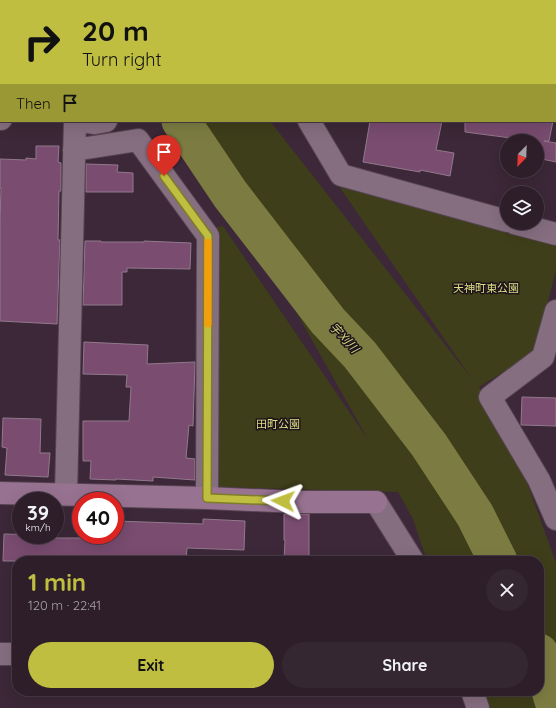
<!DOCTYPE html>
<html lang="en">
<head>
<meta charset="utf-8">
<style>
  :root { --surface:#2d1e2a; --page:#352732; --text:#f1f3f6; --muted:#a7a2a8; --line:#483c47; --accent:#c0be41 }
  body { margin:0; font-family:Quicksand,"Noto Sans JP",sans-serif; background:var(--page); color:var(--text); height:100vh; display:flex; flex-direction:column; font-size:15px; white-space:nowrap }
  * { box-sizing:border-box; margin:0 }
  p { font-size:13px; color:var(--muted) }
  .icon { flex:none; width:22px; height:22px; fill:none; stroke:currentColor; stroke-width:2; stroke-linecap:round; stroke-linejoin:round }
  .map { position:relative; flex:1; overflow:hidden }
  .side { position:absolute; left:12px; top:556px; width:532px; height:140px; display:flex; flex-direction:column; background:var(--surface); border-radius:16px; box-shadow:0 4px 16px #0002,0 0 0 1px var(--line) }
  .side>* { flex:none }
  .top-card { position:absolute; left:0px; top:0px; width:556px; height:122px; box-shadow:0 4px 16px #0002,0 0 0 1px var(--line); background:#c0be41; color:#111; overflow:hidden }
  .needle { width:26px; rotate:203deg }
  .controls { position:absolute; left:500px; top:134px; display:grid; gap:8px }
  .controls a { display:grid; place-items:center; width:44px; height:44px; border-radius:50%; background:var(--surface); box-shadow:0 4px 16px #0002,0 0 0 1px var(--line); font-size:20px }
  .speed { position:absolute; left:12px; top:492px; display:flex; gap:8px; font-size:20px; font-weight:700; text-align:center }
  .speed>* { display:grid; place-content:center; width:52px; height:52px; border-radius:50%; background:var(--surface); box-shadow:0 4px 16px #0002,0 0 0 1px var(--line); line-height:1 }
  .speed small { font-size:10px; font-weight:400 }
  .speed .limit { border:6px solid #d22; background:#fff; color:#111 }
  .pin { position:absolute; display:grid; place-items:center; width:34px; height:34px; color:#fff; margin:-41px -17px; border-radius:50% 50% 50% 0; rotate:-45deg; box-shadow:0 0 4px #0007 }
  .pin .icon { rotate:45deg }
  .me { position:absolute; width:44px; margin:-22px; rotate:273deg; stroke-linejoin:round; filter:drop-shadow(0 0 3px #0008) }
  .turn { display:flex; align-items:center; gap:14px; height:84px; padding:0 16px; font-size:18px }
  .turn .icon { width:52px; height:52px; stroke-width:2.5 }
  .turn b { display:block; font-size:28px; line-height:34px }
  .then { display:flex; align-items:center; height:38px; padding:0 16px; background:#0003; gap:8px; font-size:15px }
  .round { display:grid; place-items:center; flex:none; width:42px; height:42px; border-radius:21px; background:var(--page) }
  .head { display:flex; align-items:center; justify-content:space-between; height:68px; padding:0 16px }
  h1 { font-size:24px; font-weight:800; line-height:30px; color:var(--accent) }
  .primary-button { display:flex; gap:8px; margin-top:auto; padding:8px 16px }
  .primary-button a { flex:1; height:46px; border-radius:24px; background:var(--accent); color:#111; font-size:16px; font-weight:800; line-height:46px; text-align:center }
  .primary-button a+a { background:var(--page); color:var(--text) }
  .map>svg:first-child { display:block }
</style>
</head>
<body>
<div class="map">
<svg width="556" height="708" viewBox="0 0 556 708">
  <rect width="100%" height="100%" fill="#3c2838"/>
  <!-- green -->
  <path fill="#3e3e1a" d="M188,121H270L472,379L336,182L556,242V270L535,352L479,387L505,421L556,563V708H479L473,691H539V561H427L413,519L398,492L219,487L213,481L217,227L223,226L369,441Z"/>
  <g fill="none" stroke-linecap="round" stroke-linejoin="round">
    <!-- river -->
    <path stroke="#7c7c42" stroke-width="39" d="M128,0V1
      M181,121L230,194L328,321L360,355L429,445L475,515L498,561
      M539,653L556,707"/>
  </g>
  <!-- building -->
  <path fill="#794c70" stroke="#92798c" d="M370,121H442L436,150L454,153L450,176L420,170V172L363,162Z
    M465,121H553L549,141H544L556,143V162L537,158V141H510L511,138L465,132Z
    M36,146H59L58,162L61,163V191H59L58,240H60L57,324L0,321V222L1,188H0V159L26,160V158L36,159Z
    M86,164L118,165L117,172L133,173V192H86Z
    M85,241H101V242H144V241L191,243L190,269L127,268V272H122V305H83Z
    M84,342L148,345L147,364L195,362L193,426L189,425L186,458L195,459V480L153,477V481L116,479V480L90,479L91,461H83V421H129L131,387H126L127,375L83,374Z
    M522,397L556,398V426L521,425Z
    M3,418L41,419L40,453H50L48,477L5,475L7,448L2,447Z
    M284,514H309V561H284L285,540H284Z
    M203,519L245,521L244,550L187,548L186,561H3L4,534L43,535V538H108L109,535H115V521L203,524Z"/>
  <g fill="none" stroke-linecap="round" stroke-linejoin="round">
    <!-- street casing -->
    <g stroke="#564452" stroke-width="24">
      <path id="street" d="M555,41H556
        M0,119H1
        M80,121L95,123L106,121
        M309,121L341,175L507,221
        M74,150L138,140L208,236L207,498
        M514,223L556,234
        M556,311L543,357L490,397L539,480L556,519
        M66,494L75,121
        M376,502L413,561
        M0,654H17
        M472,691L478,708"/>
    </g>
    <!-- secondary casing -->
    <g stroke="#564452" stroke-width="24">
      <path id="secondary" d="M0,493L207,498L298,502H376"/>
    </g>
    <!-- street -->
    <use href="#street" stroke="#866e81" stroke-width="22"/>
    <!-- secondary -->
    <use href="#secondary" stroke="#987291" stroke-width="22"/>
  </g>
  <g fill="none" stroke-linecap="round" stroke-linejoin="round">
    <!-- route casing -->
    <g stroke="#7d7c2a" stroke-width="10">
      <path id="route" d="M164,176L208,236L207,498L283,501"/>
    </g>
    <!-- route -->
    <use href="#route" stroke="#c0be41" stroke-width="7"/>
    <!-- slow -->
    <path stroke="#f59e0b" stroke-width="7" d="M208,324V242"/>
  </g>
  <g text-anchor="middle" stroke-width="3" stroke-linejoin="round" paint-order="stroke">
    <!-- park labels -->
    <g font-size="11" fill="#dcdc85" stroke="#1d141b">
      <text x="486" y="292">天神町東公園</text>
      <text x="278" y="428">田町公園</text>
    </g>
    <!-- water labels -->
    <g font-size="12" font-style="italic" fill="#d7d781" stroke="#1d141b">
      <text transform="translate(344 338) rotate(47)" y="4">宇刈川</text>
    </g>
  </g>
</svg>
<div class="controls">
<a><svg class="needle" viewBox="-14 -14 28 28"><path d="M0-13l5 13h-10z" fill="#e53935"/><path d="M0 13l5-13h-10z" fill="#a7a2a8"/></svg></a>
<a><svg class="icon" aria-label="layers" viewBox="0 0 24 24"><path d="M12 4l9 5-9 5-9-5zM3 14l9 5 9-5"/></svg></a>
</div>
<div class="speed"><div>39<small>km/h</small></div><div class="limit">40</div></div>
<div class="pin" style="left:164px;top:176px;background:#d93025"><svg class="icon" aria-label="arrive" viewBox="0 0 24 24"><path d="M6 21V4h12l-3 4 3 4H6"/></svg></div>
<svg class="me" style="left:283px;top:501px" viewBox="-20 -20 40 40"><path d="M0-17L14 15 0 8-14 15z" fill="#c0be41" stroke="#fff" stroke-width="4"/></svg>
<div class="top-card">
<div class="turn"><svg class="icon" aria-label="right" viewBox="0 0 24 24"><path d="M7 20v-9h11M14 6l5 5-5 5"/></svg><div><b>20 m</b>Turn right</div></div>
<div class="then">Then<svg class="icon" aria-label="arrive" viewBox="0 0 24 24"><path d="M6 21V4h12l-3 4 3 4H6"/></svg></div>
</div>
<section class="side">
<div class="head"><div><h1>1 min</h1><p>120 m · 22:41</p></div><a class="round"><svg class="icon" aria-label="close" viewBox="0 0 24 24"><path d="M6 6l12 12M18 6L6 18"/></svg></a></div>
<div class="primary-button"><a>Exit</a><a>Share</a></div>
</section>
</div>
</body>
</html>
